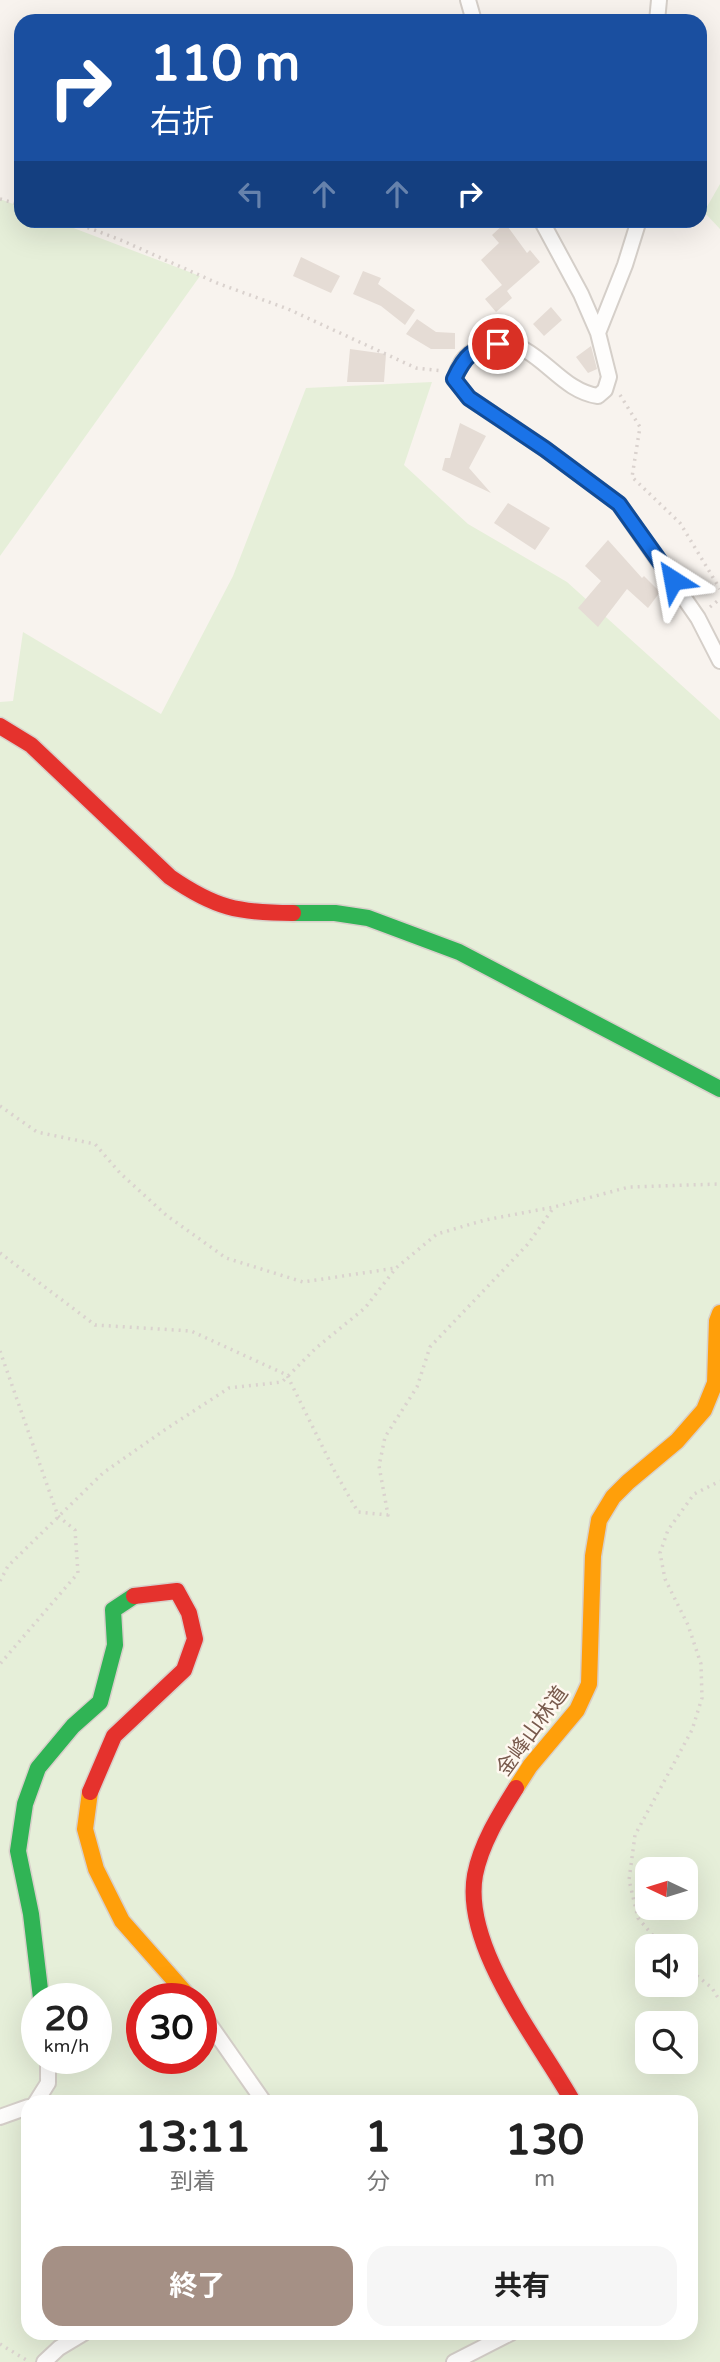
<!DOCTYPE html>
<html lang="ja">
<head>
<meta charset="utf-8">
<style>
  :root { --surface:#fff; --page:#f6f6f6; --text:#222; --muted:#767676; --accent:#a59085 }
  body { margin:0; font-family:"Varela Round","Noto Sans JP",sans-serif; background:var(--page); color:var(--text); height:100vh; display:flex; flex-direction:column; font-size:26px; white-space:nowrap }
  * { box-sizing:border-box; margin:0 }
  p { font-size:23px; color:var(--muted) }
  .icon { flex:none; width:38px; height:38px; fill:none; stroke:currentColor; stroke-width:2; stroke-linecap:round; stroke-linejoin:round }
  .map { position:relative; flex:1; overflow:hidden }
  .sheet { position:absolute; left:21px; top:2095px; width:677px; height:245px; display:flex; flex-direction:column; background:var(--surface); border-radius:21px; box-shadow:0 7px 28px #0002 }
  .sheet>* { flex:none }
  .banner { position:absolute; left:14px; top:14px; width:693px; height:214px; border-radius:21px; box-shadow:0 7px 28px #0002; background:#1a4fa0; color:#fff; overflow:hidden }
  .needle { width:46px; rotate:274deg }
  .buttons { position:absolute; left:635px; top:1857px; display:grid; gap:14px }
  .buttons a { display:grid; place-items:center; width:63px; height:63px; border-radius:14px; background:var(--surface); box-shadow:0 7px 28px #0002; font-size:35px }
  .speed { position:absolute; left:21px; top:1983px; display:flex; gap:14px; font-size:35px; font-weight:700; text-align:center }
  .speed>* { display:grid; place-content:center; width:91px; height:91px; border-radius:50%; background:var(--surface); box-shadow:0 7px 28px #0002; line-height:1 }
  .speed small { font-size:18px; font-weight:400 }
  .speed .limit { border:10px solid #d22; background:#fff; color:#111 }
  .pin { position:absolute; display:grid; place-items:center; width:60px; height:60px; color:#fff; margin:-30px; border:4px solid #fff; border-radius:50%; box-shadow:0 2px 7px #0007 }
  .me { position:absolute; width:77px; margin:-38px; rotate:326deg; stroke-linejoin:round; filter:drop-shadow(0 0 5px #0008) }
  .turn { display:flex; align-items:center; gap:24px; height:147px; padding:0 21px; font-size:32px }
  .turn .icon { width:91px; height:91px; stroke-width:2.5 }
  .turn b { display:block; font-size:49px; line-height:60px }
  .lanes { display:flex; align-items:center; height:66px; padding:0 21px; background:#0003; justify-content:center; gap:35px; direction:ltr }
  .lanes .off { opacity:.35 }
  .eta { display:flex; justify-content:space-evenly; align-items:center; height:119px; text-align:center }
  .eta b { font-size:42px; font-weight:700; line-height:49px }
  .button { display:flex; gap:14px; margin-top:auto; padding:14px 21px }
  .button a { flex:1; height:80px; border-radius:21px; background:var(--accent); color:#fff; font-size:28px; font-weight:700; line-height:80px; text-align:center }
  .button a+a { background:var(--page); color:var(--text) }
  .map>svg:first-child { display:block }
</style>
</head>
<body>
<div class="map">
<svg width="720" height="2362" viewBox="0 0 720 2362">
  <rect width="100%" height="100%" fill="#f8f3ee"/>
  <!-- green -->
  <path fill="#e6efd9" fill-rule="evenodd" d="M720,184V229L704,212Z
    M0,199L21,207V220L55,221L200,276L0,556Z
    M432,382L404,465L468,524L567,582L720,720V2362H0V702L13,701L23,632L161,714L233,576L306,388ZM648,1869H686V1908H648ZM648,1946H686V1984H648ZM37,1998H96V2058H37ZM142,1998H201V2058H142ZM648,2023H686V2062H648ZM28,2102H691V2333H28Z"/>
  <!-- building -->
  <path fill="#e5dcd5" d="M505,223L527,253L530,250L540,262L507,291L512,298L496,312L485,299L502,285L481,260L499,243L492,235Z
    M301,257L340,276L331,293L293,276Z
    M363,271L381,278L378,284L415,310L405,325L381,306L353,294Z
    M551,307L562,320L544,336L533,324Z
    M417,319L436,332L455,333V349H431L406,334Z
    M591,346L597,369L588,373L576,357Z
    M350,349L386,354L384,382H347Z
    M460,423L486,436L469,468L491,493L442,470L445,458H450Z
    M508,503L550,528L535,550L494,523Z
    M608,540L642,578L644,576L660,592L648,608L627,589L598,627L578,608L601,581L585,566Z"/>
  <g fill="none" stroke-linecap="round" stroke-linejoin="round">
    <!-- street casing -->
    <g stroke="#d5cfc9" stroke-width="18">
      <path id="street" d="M468,0L474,21
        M657,21L659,0
        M541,220L581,294L598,333L609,377L605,390L598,396C568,392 550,364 525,350C506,340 478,343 464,359C459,364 457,373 454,379L469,398L545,449L619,504L698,618L720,661
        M598,333L625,265L639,220
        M201,2012L264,2102
        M36,2102L48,2083V2058
        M0,2117L28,2107
        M44,2362L59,2348L84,2333
        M454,2362L511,2333"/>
    </g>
    <!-- fast casing -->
    <g stroke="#d8d0ca" stroke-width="19">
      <path id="fast" d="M293,913H335L368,918L459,952L720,1089
        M41,1998L31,1914L18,1851L25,1804L38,1768L73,1726L100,1702L115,1645L113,1610L134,1596"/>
    </g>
    <!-- slow casing -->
    <g stroke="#d8d0ca" stroke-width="19">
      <path id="slow" d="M516,1788L530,1766L577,1710L589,1684L593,1556L599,1520L613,1497L628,1482L677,1441L704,1410L715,1383L717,1321L720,1313
        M90,1792L85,1829L96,1869L122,1921L190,1998"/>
    </g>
    <!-- jam casing -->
    <g stroke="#d8d0ca" stroke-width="19">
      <path id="jam" d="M0,726L31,745L170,877C215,908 238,913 293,913
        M516,1788C499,1815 481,1844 475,1875C462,1947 539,2041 573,2102
        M90,1792L114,1736L184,1670L195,1639L189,1613L177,1591L134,1596"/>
    </g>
    <!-- path -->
    <path stroke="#dad2ce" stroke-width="3.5" stroke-dasharray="2 5" stroke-linecap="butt" d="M0,199L21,205
      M68,220L123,241L217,283L288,309L416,368L443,371
      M620,395L640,427L632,477L680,523L720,589
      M710,607L720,599
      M0,1106L37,1132L95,1144L120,1173L166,1215L226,1258L303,1282L396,1268
      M0,1253L95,1325L191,1331L287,1375L335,1472L358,1512L388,1515L379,1466L385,1437L417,1387L430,1347L528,1244L554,1207
      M0,1351L58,1516L75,1530L78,1573L0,1664
      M0,1581L8,1566L103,1473L166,1429L229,1388L282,1382L316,1348L365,1308L396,1268L437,1234L485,1220L554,1207L629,1187L720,1184
      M662,1946L638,1918L629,1880L635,1835L692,1730L702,1698L701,1664L688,1625L665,1579L660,1553L668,1530L694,1494L720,1481
      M686,1967L712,1988L720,2001
      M0,2344L28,2361"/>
    <!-- street -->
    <use href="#street" stroke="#fefdfc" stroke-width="14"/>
    <!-- fast -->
    <use href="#fast" stroke="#30b455" stroke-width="16"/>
    <!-- slow -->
    <use href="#slow" stroke="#ff9f0a" stroke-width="16"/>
    <!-- jam -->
    <use href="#jam" stroke="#e5322d" stroke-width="16"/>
  </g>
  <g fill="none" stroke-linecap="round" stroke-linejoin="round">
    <!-- route casing -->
    <g stroke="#114b97" stroke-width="18">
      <path id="route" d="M498,344C472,349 465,355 454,379L469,398L545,449L619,504L673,580"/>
    </g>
    <!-- route -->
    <use href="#route" stroke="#1a73e8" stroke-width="12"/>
  </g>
  <g text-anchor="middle" stroke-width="5" stroke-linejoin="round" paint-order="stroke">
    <!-- street labels -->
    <g font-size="21" fill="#785a4c" stroke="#fff8f0">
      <text transform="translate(532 1731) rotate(-54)" y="7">金峰山林道</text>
    </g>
  </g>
</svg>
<div class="buttons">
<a><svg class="needle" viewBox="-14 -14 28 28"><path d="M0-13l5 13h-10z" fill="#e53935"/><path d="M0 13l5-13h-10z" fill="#767676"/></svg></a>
<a><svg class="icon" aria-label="sound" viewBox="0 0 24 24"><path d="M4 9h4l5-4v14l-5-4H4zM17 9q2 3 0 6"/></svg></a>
<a><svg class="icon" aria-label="search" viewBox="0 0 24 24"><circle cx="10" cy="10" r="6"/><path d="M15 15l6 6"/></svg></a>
</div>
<div class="speed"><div>20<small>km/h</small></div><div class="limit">30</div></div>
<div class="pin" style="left:498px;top:344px;background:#d93025"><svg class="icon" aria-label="arrive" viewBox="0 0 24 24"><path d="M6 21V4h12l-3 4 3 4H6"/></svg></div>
<svg class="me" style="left:673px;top:580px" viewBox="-20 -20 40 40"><path d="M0-17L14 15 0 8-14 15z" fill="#1a73e8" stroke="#fff" stroke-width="4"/></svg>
<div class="banner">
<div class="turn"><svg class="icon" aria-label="right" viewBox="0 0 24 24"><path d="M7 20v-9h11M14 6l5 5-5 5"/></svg><div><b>110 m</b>右折</div></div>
<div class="lanes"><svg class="icon off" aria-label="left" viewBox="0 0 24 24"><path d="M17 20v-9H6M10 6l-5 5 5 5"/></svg><svg class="icon off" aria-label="ahead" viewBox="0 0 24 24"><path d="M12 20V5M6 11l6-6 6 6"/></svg><svg class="icon off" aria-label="ahead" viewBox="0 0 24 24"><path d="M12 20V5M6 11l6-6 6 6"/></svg><svg class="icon" aria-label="right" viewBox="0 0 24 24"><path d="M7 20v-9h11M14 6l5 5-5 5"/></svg></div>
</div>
<section class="sheet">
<div class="eta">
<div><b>13:11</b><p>到着</p></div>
<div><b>1</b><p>分</p></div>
<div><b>130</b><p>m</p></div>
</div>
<div class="button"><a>終了</a><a>共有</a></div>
</section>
</div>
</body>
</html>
